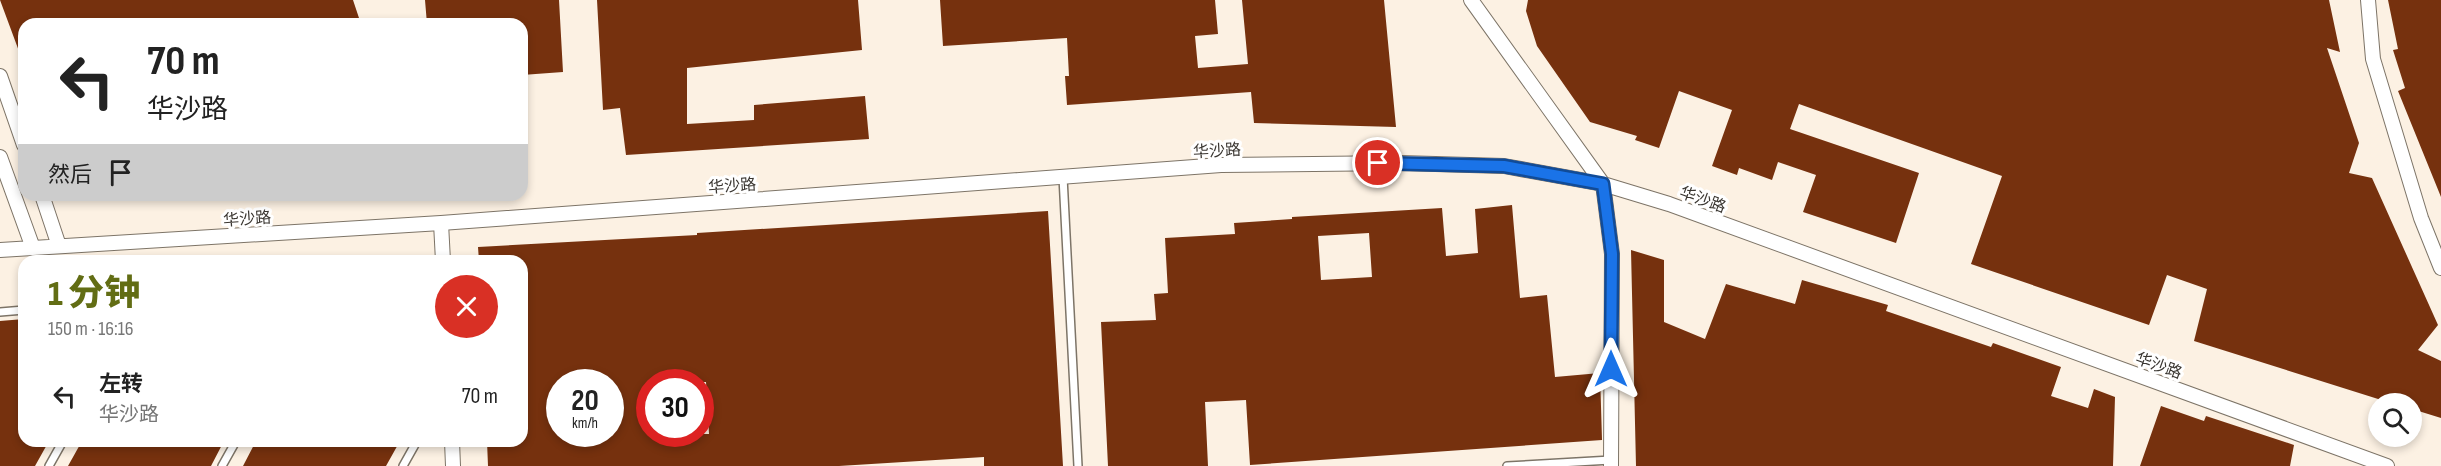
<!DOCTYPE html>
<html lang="zh">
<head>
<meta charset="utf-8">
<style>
  :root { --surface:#fff; --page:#f2f2f2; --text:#222; --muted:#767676; --accent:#626d14 }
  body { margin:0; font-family:"Sofia Sans Condensed","Noto Sans SC",sans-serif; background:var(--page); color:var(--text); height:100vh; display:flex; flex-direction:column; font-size:22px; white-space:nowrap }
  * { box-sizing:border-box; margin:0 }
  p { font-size:20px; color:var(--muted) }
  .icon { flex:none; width:33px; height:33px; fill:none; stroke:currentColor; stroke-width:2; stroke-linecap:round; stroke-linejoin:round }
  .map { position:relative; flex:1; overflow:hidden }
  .panel { position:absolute; left:18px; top:255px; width:510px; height:192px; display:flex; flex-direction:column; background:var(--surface); border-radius:18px; box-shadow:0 3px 9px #0003 }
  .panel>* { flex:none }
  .hud { position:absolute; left:18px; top:18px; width:510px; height:183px; border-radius:18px; box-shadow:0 3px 9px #0003; background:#fff; color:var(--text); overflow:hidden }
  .controls { position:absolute; left:2368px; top:393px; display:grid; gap:12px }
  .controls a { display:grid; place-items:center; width:54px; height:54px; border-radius:50%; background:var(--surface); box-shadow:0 3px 9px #0003; font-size:30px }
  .speed { position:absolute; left:546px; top:369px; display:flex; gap:12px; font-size:30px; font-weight:700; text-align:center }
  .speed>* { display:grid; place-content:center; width:78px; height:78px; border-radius:50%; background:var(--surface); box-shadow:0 3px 9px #0003; line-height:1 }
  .speed small { font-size:15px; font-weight:400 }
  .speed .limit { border:9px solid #d22; background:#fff; color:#111 }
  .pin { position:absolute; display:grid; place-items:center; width:51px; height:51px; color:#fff; margin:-26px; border:3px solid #fff; border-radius:50%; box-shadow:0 2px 6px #0007 }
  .me { position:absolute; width:66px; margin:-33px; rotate:0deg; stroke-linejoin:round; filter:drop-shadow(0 0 4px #0008) }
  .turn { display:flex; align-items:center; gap:21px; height:126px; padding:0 30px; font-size:27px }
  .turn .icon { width:78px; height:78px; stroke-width:2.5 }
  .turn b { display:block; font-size:42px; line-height:51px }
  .then { display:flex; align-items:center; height:57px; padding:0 30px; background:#0003; gap:12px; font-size:22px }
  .round { display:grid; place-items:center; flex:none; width:63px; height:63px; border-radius:32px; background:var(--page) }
  .headline { display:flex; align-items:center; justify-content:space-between; height:102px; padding:0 30px }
  h1 { font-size:36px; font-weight:800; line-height:45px; color:var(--accent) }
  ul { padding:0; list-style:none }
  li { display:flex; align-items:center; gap:18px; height:78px; padding:0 30px }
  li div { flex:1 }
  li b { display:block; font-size:22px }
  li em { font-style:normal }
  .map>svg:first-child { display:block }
</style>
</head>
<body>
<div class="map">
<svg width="2441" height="466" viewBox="0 0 2441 466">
  <rect width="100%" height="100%" fill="#fcf1e3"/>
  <!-- building -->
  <path fill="#76310e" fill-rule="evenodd" d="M0,0H353L361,24H24L23,62Z
    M425,0H559L563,72L522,75V24H427Z
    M597,0H858L862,50L687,68V124L754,120V105L865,96L869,139L626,155L620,108L603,110Z
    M940,0H1215L1218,34L1195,36L1198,68L1248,64L1242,0H1384L1396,127L1254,123L1251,92L1067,105L1065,76H1069L1067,38L943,46Z
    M1528,0H2329L2340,52L2327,48L2359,143L2349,173L2372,178L2438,325L2418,350L2441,361V418L2412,409V404H2394L2194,341L2207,289L2167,275L2149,325L1971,264L2002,176L1799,104L1790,129L1919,173L1896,243L1803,212L1816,175L1778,162L1772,180L1739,168L1737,175L1712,166L1732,110L1679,91L1659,148L1635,140L1637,136L1590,122L1537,46L1526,11Z
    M2388,0H2441V197L2398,91L2405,88L2393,50L2398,49Z
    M1512,205L1520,298L1547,295L1555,377L1600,373L1602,440L1250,465L1246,400L1205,402L1208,466H1108L1101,322L1156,320L1154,294L1168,293L1165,238L1235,234L1234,223L1292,219V217L1442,208L1446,256L1478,253L1475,209ZM1369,233L1372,277L1321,280L1318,236Z
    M1048,211L1063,466H984V457L839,466H488L487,441H522V261H479L478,247L697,235V233ZM560,382H610V434H560ZM650,382H706L709,434H650Z
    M1631,250L1664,260V322L1705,339L1726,284L1795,304L1802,280L1888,305L1886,311L1991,347L1993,343L2061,367L2051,396L2088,408L2094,389L2115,397L2113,466H1636Z
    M24,319V441H49L35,466H0V321Z
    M2161,406L2204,421L2206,416L2294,445L2290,466H2140Z
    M82,441H224L211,466H68Z
    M256,441H400L386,466H243Z"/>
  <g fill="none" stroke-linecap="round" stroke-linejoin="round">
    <!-- service casing -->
    <g stroke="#7d7467" stroke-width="10">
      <path id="service" d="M1063,177L1078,466
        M0,312L24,310
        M49,466L63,441
        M222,466L236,441
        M403,466L417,441
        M1507,466L1611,460"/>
    </g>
    <!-- minor casing -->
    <g stroke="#7d7467" stroke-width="16">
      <path id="minor" d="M1471,0L1603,184L1612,254L1611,466
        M2368,0L2373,59L2421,218L2441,268
        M0,76L24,145
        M0,157L33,248
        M42,195L59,246
        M441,223L443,261
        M0,250L441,223L1221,165L1401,163L1504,166L1603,184L1669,204L2387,466
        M452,441L453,466"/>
    </g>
    <!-- service -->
    <use href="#service" stroke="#fff" stroke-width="7"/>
    <!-- minor -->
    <use href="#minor" stroke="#fff" stroke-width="14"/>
  </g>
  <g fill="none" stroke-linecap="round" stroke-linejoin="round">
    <!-- route casing -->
    <g stroke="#114b97" stroke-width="15">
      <path id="route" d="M1378,163L1504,166L1603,184L1612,254L1611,369"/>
    </g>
    <!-- route -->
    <use href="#route" stroke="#1a73e8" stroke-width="10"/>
  </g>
  <g text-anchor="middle" stroke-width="6" stroke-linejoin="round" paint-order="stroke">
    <!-- street labels -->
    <g font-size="16" fill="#3a3631" stroke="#fff">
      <text transform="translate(1217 150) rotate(-3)" y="6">华沙路</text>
      <text transform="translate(732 185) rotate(-4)" y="6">华沙路</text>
      <text transform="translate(1703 199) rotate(20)" y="6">华沙路</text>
      <text transform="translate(247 218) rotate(-4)" y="6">华沙路</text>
      <text transform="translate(2159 365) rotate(20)" y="6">华沙路</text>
    </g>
  </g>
</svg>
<div class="controls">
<a><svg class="icon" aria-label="search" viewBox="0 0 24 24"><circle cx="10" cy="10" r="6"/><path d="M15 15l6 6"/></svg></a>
</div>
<div class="speed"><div>20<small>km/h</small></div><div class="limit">30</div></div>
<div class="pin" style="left:1378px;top:163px;background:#d93025"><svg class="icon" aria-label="arrive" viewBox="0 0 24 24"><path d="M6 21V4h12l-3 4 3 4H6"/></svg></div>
<svg class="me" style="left:1611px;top:369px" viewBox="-20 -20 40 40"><path d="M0-17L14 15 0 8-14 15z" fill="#1a73e8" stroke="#fff" stroke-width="4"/></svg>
<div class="hud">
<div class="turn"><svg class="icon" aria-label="left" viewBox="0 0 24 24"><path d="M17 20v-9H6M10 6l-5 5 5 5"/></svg><div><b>70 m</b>华沙路</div></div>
<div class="then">然后<svg class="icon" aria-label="arrive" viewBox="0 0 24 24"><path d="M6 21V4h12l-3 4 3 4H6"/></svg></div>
</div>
<section class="panel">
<div class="headline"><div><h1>1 分钟</h1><p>150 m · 16:16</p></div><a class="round" style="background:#d93025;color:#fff"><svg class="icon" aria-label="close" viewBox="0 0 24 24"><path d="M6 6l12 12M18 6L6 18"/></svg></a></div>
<ul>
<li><svg class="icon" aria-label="left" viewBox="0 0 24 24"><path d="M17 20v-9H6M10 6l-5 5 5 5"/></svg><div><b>左转</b><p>华沙路</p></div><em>70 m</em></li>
</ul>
</section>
</div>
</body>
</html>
